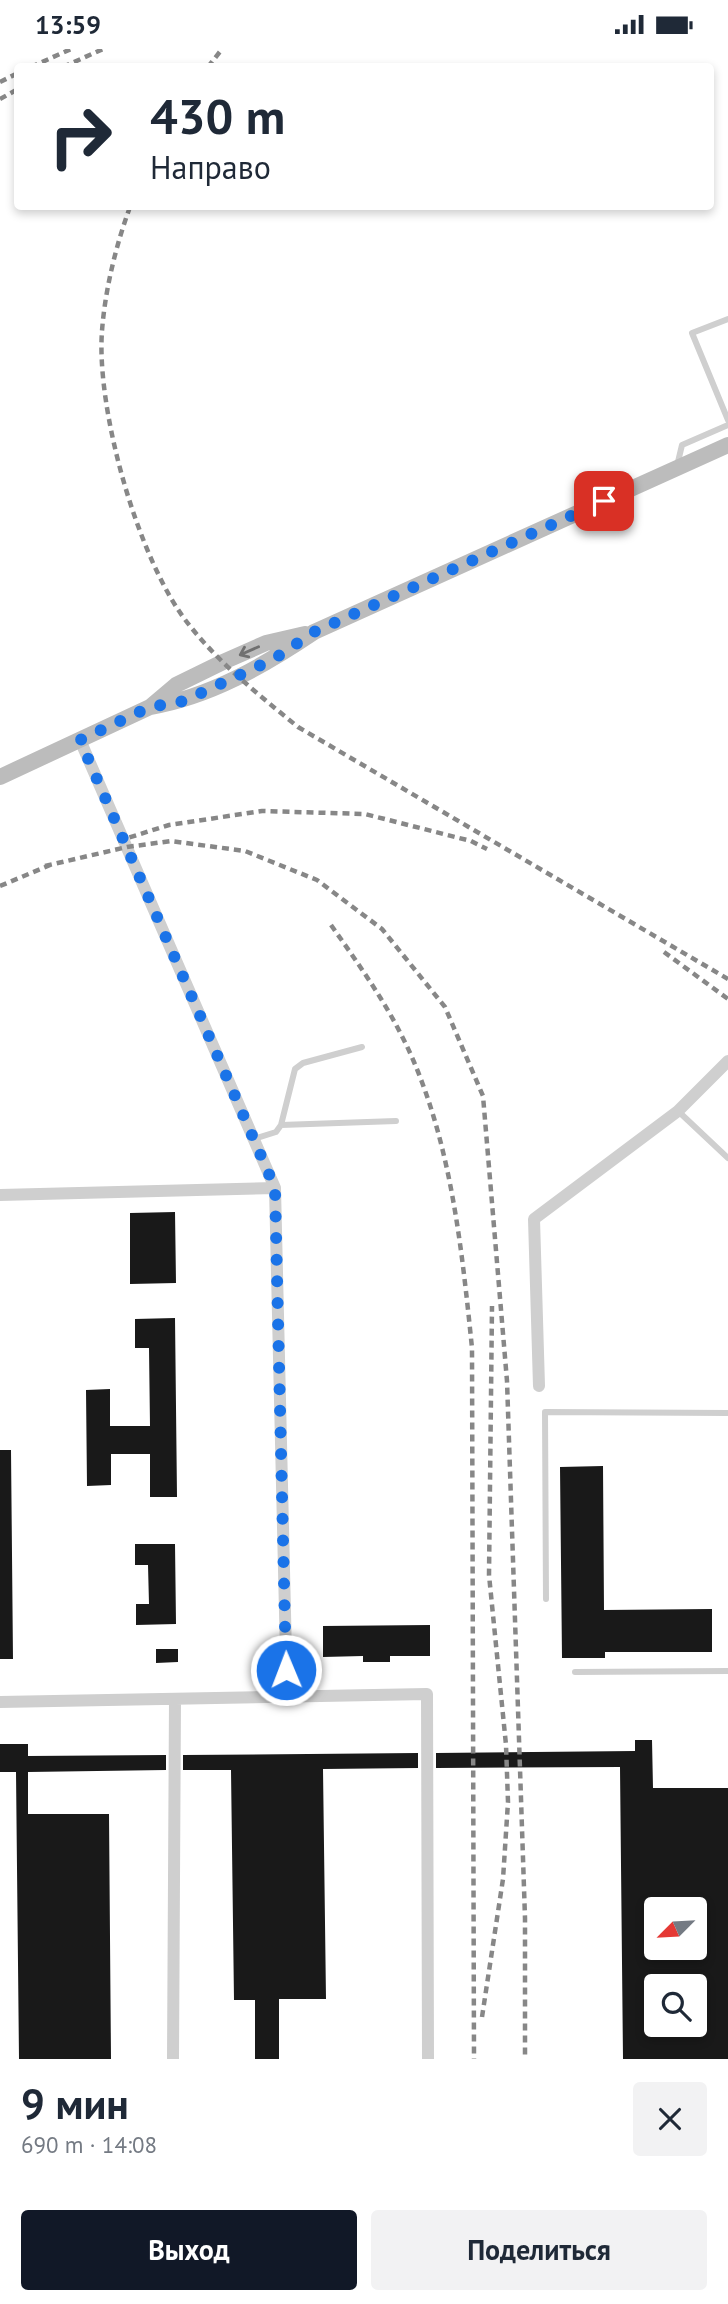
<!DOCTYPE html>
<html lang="ru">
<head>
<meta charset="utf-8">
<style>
  :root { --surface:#fff; --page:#f2f2f3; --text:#1f2937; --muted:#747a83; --accent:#111827 }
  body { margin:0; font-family:"PT Sans",sans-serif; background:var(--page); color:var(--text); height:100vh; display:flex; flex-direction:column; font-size:26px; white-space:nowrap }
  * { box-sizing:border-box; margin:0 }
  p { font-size:23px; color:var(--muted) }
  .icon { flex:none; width:38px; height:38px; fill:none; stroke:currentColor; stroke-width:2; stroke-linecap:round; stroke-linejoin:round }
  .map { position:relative; height:2010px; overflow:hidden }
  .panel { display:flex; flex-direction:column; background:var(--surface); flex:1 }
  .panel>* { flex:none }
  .top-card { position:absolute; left:14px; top:14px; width:700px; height:147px; border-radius:7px; box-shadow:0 4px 10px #0003; background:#fff; color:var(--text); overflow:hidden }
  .needle { width:46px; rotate:246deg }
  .controls { position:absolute; left:644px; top:1848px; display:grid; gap:14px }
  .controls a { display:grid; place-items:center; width:63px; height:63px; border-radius:7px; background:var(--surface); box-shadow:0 4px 10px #0003; font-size:35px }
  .pin { position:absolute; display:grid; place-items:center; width:60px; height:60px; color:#fff; margin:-30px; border-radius:14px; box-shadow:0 4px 10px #0006 }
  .me { position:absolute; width:77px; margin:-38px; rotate:359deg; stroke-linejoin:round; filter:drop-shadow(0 0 5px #0008) }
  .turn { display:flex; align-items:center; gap:24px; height:147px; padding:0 21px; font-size:32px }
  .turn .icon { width:91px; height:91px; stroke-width:2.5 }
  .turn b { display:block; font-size:49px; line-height:60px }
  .round { display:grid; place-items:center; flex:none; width:74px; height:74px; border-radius:7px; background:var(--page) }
  .summary { display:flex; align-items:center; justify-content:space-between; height:119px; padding:0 21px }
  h1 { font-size:42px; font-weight:600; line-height:52px }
  .action { display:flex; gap:14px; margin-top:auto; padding:14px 21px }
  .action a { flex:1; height:80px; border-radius:7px; background:var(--accent); color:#fff; font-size:28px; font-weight:600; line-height:80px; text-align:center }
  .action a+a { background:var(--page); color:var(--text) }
  .status { display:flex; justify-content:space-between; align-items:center; height:49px; padding:0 35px; background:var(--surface); direction:ltr }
  .status svg { height:19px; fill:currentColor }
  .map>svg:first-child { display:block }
</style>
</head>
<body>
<div class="status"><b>13:59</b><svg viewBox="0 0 49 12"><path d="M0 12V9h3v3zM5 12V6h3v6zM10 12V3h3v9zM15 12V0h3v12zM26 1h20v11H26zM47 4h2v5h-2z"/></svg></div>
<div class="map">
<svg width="728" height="2010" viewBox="0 0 728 2010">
  <rect width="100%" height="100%" fill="#fff"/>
  <!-- building -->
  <path fill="#191919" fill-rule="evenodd" d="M175,1163L176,1234L130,1235V1164Z
    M175,1269L177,1448H150V1405H111V1436L87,1437L86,1341L110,1340V1377H150L149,1299H135V1270Z
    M0,1401H11L13,1610H0Z
    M603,1417L604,1561L712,1560V1603H605V1609H562L560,1418Z
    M135,1495H175L176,1575L136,1576V1555H149L148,1516H135Z
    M430,1576V1607H390V1613H363V1607L323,1608V1577Z
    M156,1600H178V1613L156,1614Z
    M635,1691H652L653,1739H728V2010H623L620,1718L436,1719V1704L635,1702ZM656,1860H695V1899H656ZM656,1937H695V1976H656Z
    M0,1695H28V1707L166,1706V1721L28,1723V1765H109L111,2010H19L16,1723H0Z
    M418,1704V1719L323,1720L326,1950H279V2010H255V1951H234L231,1721H183V1706Z"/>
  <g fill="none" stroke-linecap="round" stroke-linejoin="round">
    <!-- lane -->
    <path stroke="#cfcfcf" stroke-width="6" d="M728,270L692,284L728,371
      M677,417L682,396L728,376
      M678,1062L728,1109
      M281,1076L396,1072
      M254,1090L276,1083L281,1076L295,1020L303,1014L362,998
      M546,1550L545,1363L728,1364
      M575,1623L728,1622"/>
    <!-- street -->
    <path stroke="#cfcfcf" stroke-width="12" d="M80,691L275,1139L287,1648
      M0,1146L275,1139
      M539,1337L534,1170L678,1062L728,1012
      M0,1653L427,1645L428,2010
      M173,2010L175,1650"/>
    <!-- secondary -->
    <path stroke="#bcbcbc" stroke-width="16" d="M150,658C210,648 265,616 314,583L728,396
      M0,728L150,658L176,636L223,613L266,594L305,585"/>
    <!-- rail -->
    <path stroke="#878787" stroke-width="4.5" stroke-dasharray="7 5" stroke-linecap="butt" d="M31,18L71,0
      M63,18L103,0
      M208,18L222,0
      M0,33L18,24
      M0,50L18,40
      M130,158C116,196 105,241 102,282C96,361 139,515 190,577C221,616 259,646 298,678L728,930
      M118,792L169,776L262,762L365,765L471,792L487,800
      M45,817L127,798L171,792L245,802L317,831L382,880L445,958L483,1047L507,1332L525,1869V2010
      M0,837L55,814
      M331,876C362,920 393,963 414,1013C452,1103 462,1202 472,1299L474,2010
      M664,903L728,950
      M482,1968L503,1830L508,1753L506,1696L489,1526L492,1257"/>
  </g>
  <!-- one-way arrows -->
  <defs><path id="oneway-shaft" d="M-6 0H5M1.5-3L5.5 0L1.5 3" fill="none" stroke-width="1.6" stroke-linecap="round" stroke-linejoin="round" transform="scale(1.75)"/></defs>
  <use stroke="#707070" href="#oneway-shaft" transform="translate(249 602) rotate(156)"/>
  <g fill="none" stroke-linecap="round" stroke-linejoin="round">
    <!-- route -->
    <path stroke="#1a73e8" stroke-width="12" stroke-dasharray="0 21.6" d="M286,1621L275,1139L80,691L150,658L184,652L274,610L314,583L604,452"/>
  </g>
</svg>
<div class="controls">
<a><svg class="needle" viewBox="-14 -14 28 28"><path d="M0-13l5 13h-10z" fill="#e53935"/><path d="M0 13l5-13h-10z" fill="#747a83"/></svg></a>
<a><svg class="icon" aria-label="search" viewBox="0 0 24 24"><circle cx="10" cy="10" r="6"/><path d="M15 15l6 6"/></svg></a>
</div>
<div class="pin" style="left:604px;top:452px;background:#d93025"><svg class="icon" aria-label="arrive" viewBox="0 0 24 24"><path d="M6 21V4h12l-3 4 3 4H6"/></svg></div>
<svg class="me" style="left:286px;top:1621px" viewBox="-20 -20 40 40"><circle r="17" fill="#1a73e8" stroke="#fff" stroke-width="3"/><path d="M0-11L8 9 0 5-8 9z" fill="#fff"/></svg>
<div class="top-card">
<div class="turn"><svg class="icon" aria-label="right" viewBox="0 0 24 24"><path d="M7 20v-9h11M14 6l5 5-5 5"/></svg><div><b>430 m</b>Направо</div></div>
</div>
</div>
<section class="panel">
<div class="summary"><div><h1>9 мин</h1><p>690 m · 14:08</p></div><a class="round"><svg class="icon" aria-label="close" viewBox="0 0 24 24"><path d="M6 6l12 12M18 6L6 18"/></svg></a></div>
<div class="action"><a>Выход</a><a>Поделиться</a></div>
</section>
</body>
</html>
